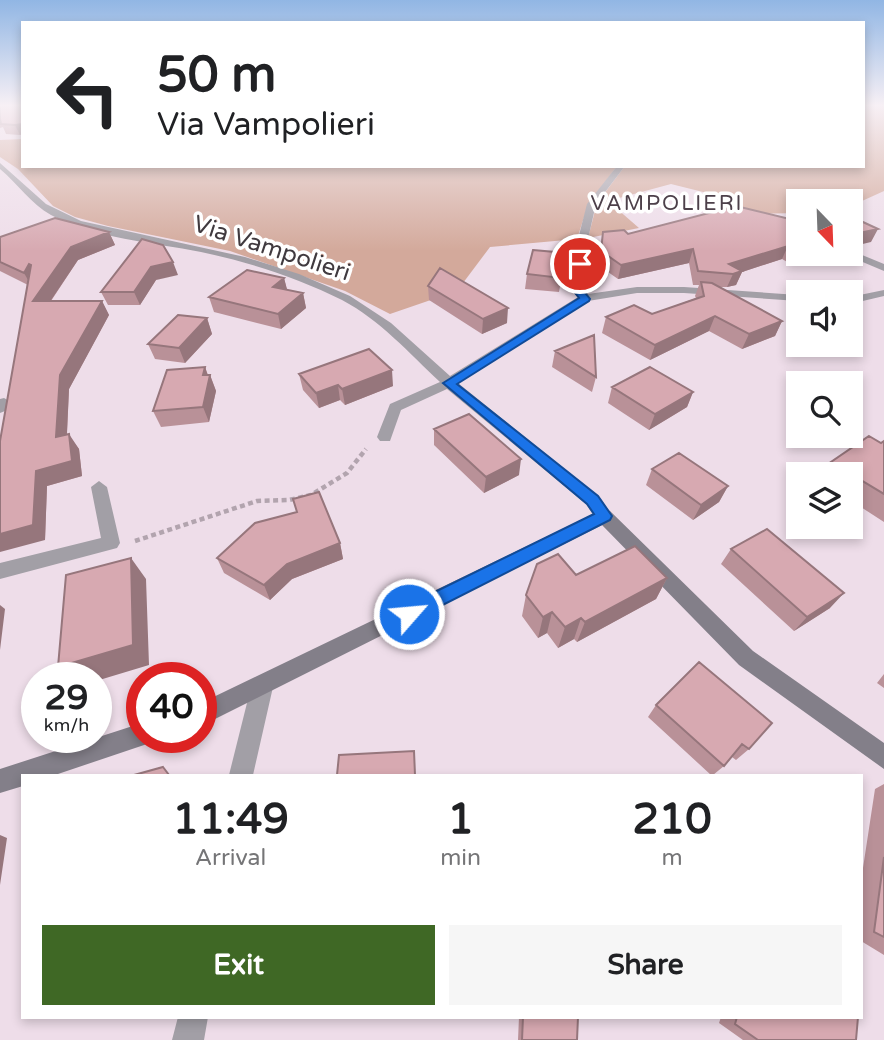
<!DOCTYPE html>
<html lang="en">
<head>
<meta charset="utf-8">
<style>
  :root { --surface:#fff; --page:#f6f6f6; --text:#202124; --muted:#757577; --accent:#3f6825 }
  body { margin:0; font-family:"Varela Round",sans-serif; background:var(--page); color:var(--text); height:100vh; display:flex; flex-direction:column; font-size:26px; white-space:nowrap }
  * { box-sizing:border-box; margin:0 }
  p { font-size:23px; color:var(--muted) }
  .icon { flex:none; width:38px; height:38px; fill:none; stroke:currentColor; stroke-width:2; stroke-linecap:round; stroke-linejoin:round }
  .map { position:relative; flex:1; overflow:hidden }
  .sheet { position:absolute; left:21px; top:774px; width:842px; height:245px; display:flex; flex-direction:column; background:var(--surface); border-radius:0px; box-shadow:0 4px 10px #0003 }
  .sheet>* { flex:none }
  .hud { position:absolute; left:21px; top:21px; width:844px; height:147px; border-radius:0px; box-shadow:0 4px 10px #0003; background:#fff; color:var(--text); overflow:hidden }
  .needle { width:46px; rotate:157deg }
  .tools { position:absolute; left:786px; top:189px; display:grid; gap:14px }
  .tools a { display:grid; place-items:center; width:77px; height:77px; border-radius:0px; background:var(--surface); box-shadow:0 4px 10px #0003; font-size:35px }
  .speed { position:absolute; left:21px; top:662px; display:flex; gap:14px; font-size:35px; font-weight:700; text-align:center }
  .speed>* { display:grid; place-content:center; width:91px; height:91px; border-radius:50%; background:var(--surface); box-shadow:0 4px 10px #0003; line-height:1 }
  .speed small { font-size:18px; font-weight:400 }
  .speed .limit { border:10px solid #d22; background:#fff; color:#111 }
  .pin { position:absolute; display:grid; place-items:center; width:60px; height:60px; color:#fff; margin:-30px; border:4px solid #fff; border-radius:50%; box-shadow:0 2px 7px #0007 }
  .me { position:absolute; width:77px; margin:-38px; rotate:63deg; stroke-linejoin:round; filter:drop-shadow(0 0 5px #0008) }
  .turn { display:flex; align-items:center; gap:24px; height:147px; padding:0 21px; font-size:32px }
  .turn .icon { width:91px; height:91px; stroke-width:2.5 }
  .turn b { display:block; font-size:49px; line-height:60px }
  .eta { display:flex; justify-content:space-evenly; align-items:center; height:119px; text-align:center }
  .eta b { font-size:42px; font-weight:700; line-height:49px }
  .cta { display:flex; gap:14px; margin-top:auto; padding:14px 21px }
  .cta a { flex:1; height:80px; border-radius:0px; background:var(--accent); color:#fff; font-size:28px; font-weight:700; line-height:80px; text-align:center }
  .cta a+a { background:var(--page); color:var(--text) }
  .map>svg:first-child { display:block }
</style>
</head>
<body>
<div class="map">
<svg width="884" height="1040" viewBox="0 0 884 1040">
  <rect width="100%" height="100%" fill="#eedde9"/>
  <!-- green -->
  <path fill="#d3a99b" d="M863,105H884V191L851,206L850,201H798V213L755,214L707,193L671,184L608,201L639,228L588,238L597,203L625,166H863Z
    M23,139V166H617L588,205L577,239L490,247L457,291L390,314L345,291L230,251L108,226L75,217L53,206L18,169L0,157V140Z"/>
  <g fill="none" stroke-linecap="round" stroke-linejoin="round">
    <!-- path -->
    <path stroke="#b2a4ae" stroke-width="4.5" stroke-dasharray="5 3.5" stroke-linecap="butt" d="M135,541L257,501L289,500L311,495L347,473L366,449"/>
    <!-- street -->
    <path fill="#a29fa6" fill-rule="evenodd" d="M0,163L46,204L81,221L245,257L299,274L350,296L391,323L450,376L578,297L571,290L578,239L587,204L617,166H625L596,204L588,239L583,289L588,294L637,287H684L798,295V301L684,293H637L588,301L458,383L598,496L613,516L610,521C597,525 593,514 586,504L447,389L401,410L390,441H380L377,437L390,404L440,382C409,353 380,320 342,300C298,278 249,262 201,252C152,242 96,239 51,215C31,204 18,184 0,169Z
      M850,250L884,264V271L846,255L850,254Z
      M884,290V296L850,304V297Z
      M4,398L11,402L5,411L0,413V399Z
      M99,481L107,487L120,543L117,548L0,579V563L101,538L91,487Z
      M262,677L270,680L273,687L253,775H229L251,687L254,680Z
      M178,1017H208L204,1040H172Z"/>
    <!-- secondary -->
    <path fill="#837f89" fill-rule="evenodd" d="M604,509L610,511L753,651L884,743V769L739,665L602,525L201,726V703Z
      M142,723V737H153L150,743L55,775H23V786L0,793V769Z"/>
  </g>
  <!-- wall -->
  <path fill="#b99198" d="M0,105H23L20,135L6,134L3,127L0,128Z
    M798,221V254H824L789,263L782,259L742,272L736,285L727,287H720L782,321L775,336L742,349L709,331L650,360L602,333L606,317L652,314L696,298L695,296L699,285H693L689,263L618,279L598,265L603,232L628,234Z
    M109,232L115,245L78,260L51,301H102L109,315L69,389L67,434L79,449L82,476L47,486L45,540L28,285L0,271V237Z
    M566,253L559,292L525,289L527,274Z
    M178,275L156,280L140,305H108L101,292Z
    M284,278L287,290L303,293L306,308L281,329L214,312L209,297Z
    M428,286L507,323L482,334L429,300Z
    M207,318L212,334L185,363L155,359L148,344Z
    M555,351L596,377L592,392L552,367Z
    M205,367L208,375H210L216,391L209,422L161,427L153,411Z
    M299,374L393,386L345,405L340,400L319,408L303,390Z
    M612,387L693,392L687,407L649,430L608,403Z
    M434,429L519,475L484,493L434,445Z
    M884,441V522L850,500V474H823L831,462L881,443Z
    M652,469L728,486L719,502L693,520L646,485Z
    M293,499L340,543L343,559L292,579L270,600L224,573L217,558L297,512Z
    M731,549L830,608L794,631L721,564Z
    M576,575L667,578L656,599L577,642L574,639L558,648L547,633L538,638L522,616L526,595Z
    M699,662L749,749L736,760L732,757L724,766L713,775H711L648,717L656,705Z
    M884,674V688L877,683Z
    M884,784V955L861,941V881L875,789Z
    M519,1017H578L577,1040H518Z
    M721,1017H858L856,1040H743L719,1023Z"/>
  <!-- shaded-wall -->
  <path fill="#96767c" d="M23,124V134L20,135L15,125Z
    M878,229L871,242L850,247V235Z
    M109,232L115,245L78,260L41,315L33,301L71,247Z
    M788,246L782,259L742,272L736,285L727,287L733,274L729,264Z
    M693,249L689,263L618,279L621,265Z
    M795,249H798V254H824L789,263Z
    M173,262L178,275L156,280L140,305L134,292L151,267Z
    M29,264L36,277L32,287L24,273Z
    M284,278L288,293L273,287Z
    M303,293L306,308L281,329L278,314Z
    M102,301L109,315L69,389L66,452L56,437L60,375Z
    M508,308L507,323L482,334L483,319Z
    M715,316L709,331L650,360L655,345Z
    M207,318L212,334L185,363L179,348Z
    M782,321L775,336L742,349L749,334Z
    M205,367L209,379L210,375L216,391L209,422L203,407V375Z
    M392,370L393,386L345,405L342,389Z
    M338,385L340,400L319,408L316,393Z
    M693,392L687,407L649,430L655,414Z
    M69,434L79,449L82,476L47,486L45,540L0,552V534L36,471Z
    M521,459L519,475L484,493L486,477Z
    M728,486L719,502L693,520L701,505Z
    M340,543L343,559L292,579L270,600L264,585L287,564Z
    M131,558L146,579L149,665L96,681V677H69L58,667Z
    M667,578L656,599L577,642L585,622Z
    M844,593L830,608L794,631L807,617Z
    M0,605L5,609L0,650Z
    M552,612L547,633L538,638L543,617Z
    M581,618L574,639L558,648L565,627Z
    M0,835L7,838L0,885Z"/>
  <!-- building -->
  <path fill="#d7a9b1" stroke="#96767c" stroke-width="2" d="M0,105H23V124L15,125L1,124L0,119Z
    M736,206L798,221V249H795L788,246L729,264L742,271L733,274L698,271L693,249L621,265L601,251L603,232L624,230L628,234Z
    M850,216L878,229L850,235Z
    M55,218L109,232L71,247L33,301H102L60,375L56,437L69,434L72,461L36,471L33,525L0,534V441L31,265L29,264L24,273L0,262V237Z
    M142,239L163,245L173,262L151,267L134,292H101Z
    M533,250L566,253L561,278L527,274Z
    M440,268L508,308L483,319L428,286Z
    M247,270L284,278L273,287L303,293L278,314L209,297Z
    M701,282L712,283L782,321L749,334L715,316L655,345L606,317L634,305L652,314L704,296Z
    M178,315L207,318L179,348L148,344Z
    M594,335L596,377L555,351Z
    M369,349L392,370L342,389L338,385L316,393L299,374Z
    M205,367L203,375H210L203,407L153,411L167,370Z
    M650,367L693,392L655,414L612,387Z
    M469,414L521,459L486,477L434,429Z
    M869,436L881,443L884,441V494L831,462Z
    M679,453L728,486L701,505L652,469Z
    M319,492L340,543L287,564L264,585L217,558L255,523L297,512L293,499Z
    M767,529L844,593L807,617L731,549Z
    M635,546L667,578L585,622L581,618L565,627L552,612L543,617L526,595L537,564L558,554L576,575Z
    M131,558L133,645L58,667L66,575Z
    M699,662L772,723L749,749L742,744L724,766L656,705Z
    M414,751L415,775H337L339,755Z
    M163,767L169,775H134Z
    M884,857V937L874,932Z
    M523,1017H578L577,1040H522Z
    M737,1017H858L856,1040H758L735,1024Z"/>
  <!-- sky -->
  <linearGradient id="sky" x2="0" y2="1"><stop stop-color="#91b6e4"/><stop offset="0.42" stop-color="#f7f0f5"/><stop offset="1" stop-color="#f7f0f5" stop-opacity="0"/></linearGradient>
  <rect width="884" height="251" fill="url(#sky)"/>
  <!-- route -->
  <path fill="#1a73e8" stroke="#114b97" stroke-width="2" d="M580,261L585,264L582,289L590,299L589,301L457,384L598,496L612,516L610,520L415,619L409,621L402,619L400,614L402,608L594,514L587,504L443,383L579,298L572,289L575,264Z"/>
  <g text-anchor="middle" stroke-width="7" stroke-linejoin="round" paint-order="stroke">
    <!-- far-neighbourhood labels -->
    <g font-size="21" letter-spacing="2" fill="#4d404a" stroke="#fff">
      <text x="667" y="210">VAMPOLIERI</text>
    </g>
    <!-- street labels -->
    <g font-size="24" fill="#403a3f" stroke="#fff">
      <text transform="translate(272 248) rotate(18)" y="8">Via Vampolieri</text>
    </g>
  </g>
</svg>
<div class="tools">
<a><svg class="needle" viewBox="-14 -14 28 28"><path d="M0-13l5 13h-10z" fill="#e53935"/><path d="M0 13l5-13h-10z" fill="#757577"/></svg></a>
<a><svg class="icon" aria-label="sound" viewBox="0 0 24 24"><path d="M4 9h4l5-4v14l-5-4H4zM17 9q2 3 0 6"/></svg></a>
<a><svg class="icon" aria-label="search" viewBox="0 0 24 24"><circle cx="10" cy="10" r="6"/><path d="M15 15l6 6"/></svg></a>
<a><svg class="icon" aria-label="layers" viewBox="0 0 24 24"><path d="M12 4l9 5-9 5-9-5zM3 14l9 5 9-5"/></svg></a>
</div>
<div class="speed"><div>29<small>km/h</small></div><div class="limit">40</div></div>
<div class="pin" style="left:580px;top:264px;background:#d93025"><svg class="icon" aria-label="arrive" viewBox="0 0 24 24"><path d="M6 21V4h12l-3 4 3 4H6"/></svg></div>
<svg class="me" style="left:409px;top:614px" viewBox="-20 -20 40 40"><circle r="17" fill="#1a73e8" stroke="#fff" stroke-width="3"/><path d="M0-11L8 9 0 5-8 9z" fill="#fff"/></svg>
<div class="hud">
<div class="turn"><svg class="icon" aria-label="left" viewBox="0 0 24 24"><path d="M17 20v-9H6M10 6l-5 5 5 5"/></svg><div><b>50 m</b>Via Vampolieri</div></div>
</div>
<section class="sheet">
<div class="eta">
<div><b>11:49</b><p>Arrival</p></div>
<div><b>1</b><p>min</p></div>
<div><b>210</b><p>m</p></div>
</div>
<div class="cta"><a>Exit</a><a>Share</a></div>
</section>
</div>
</body>
</html>
